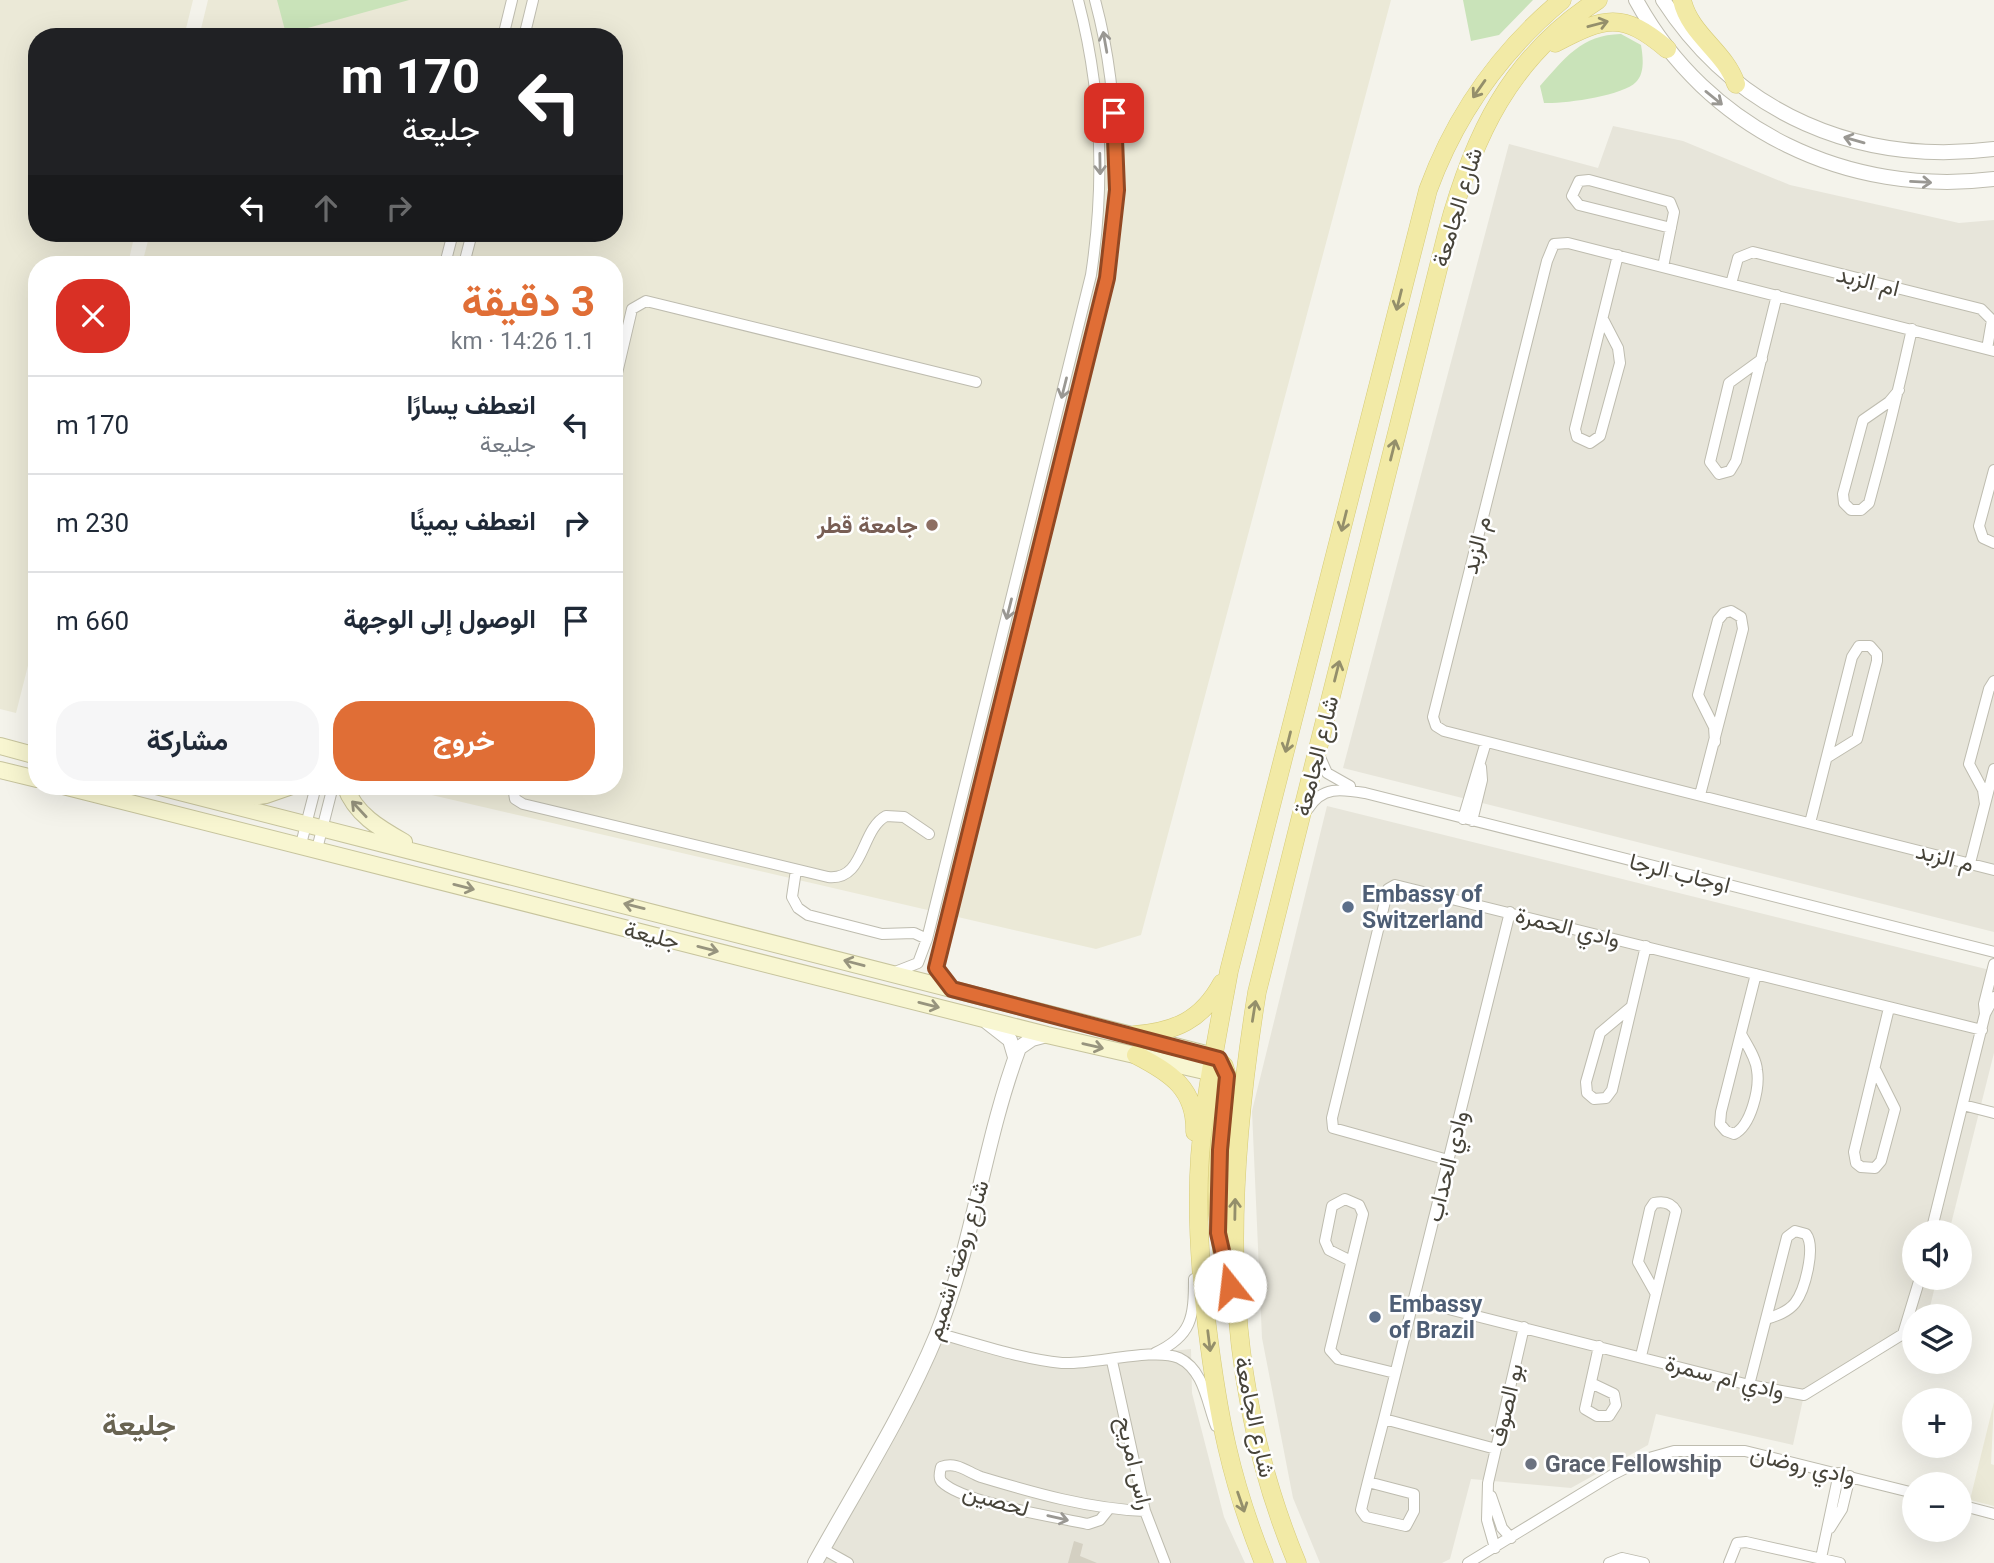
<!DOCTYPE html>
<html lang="ar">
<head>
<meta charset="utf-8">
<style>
  :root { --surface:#fff; --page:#f6f6f7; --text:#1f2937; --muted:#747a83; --line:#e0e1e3; --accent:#e06e36 }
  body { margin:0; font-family:Roboto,Vazirmatn,sans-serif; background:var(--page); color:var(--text); direction:rtl; height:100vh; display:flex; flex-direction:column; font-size:26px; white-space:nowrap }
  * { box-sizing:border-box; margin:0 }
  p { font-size:23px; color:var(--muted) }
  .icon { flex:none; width:38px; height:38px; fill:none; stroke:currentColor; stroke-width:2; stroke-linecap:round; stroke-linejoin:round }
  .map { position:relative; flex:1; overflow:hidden; direction:ltr }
  .details { position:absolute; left:28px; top:256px; width:595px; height:539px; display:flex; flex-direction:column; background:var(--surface); border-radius:28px; box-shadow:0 7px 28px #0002; direction:rtl }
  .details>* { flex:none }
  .top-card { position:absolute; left:28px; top:28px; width:595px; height:214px; border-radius:28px; box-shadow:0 7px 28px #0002; direction:rtl; background:#202124; color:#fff; overflow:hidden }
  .buttons { position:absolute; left:1902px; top:1220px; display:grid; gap:14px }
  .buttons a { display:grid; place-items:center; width:70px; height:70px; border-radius:50%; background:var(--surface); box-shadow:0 7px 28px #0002; font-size:35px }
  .pin { position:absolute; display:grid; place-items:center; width:60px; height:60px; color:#fff; margin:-30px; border-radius:14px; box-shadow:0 4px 10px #0006 }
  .me { position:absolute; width:77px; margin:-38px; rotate:344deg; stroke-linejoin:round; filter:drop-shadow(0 0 5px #0008) }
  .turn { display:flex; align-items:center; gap:24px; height:147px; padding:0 28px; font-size:32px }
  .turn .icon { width:91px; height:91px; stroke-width:2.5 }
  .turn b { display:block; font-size:49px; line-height:60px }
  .lanes { display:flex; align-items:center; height:66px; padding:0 28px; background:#0003; justify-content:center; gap:35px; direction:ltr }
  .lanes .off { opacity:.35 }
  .round { display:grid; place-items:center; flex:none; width:74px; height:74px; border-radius:28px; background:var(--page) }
  .overview { display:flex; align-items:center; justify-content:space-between; height:119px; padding:0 28px }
  h1 { font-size:42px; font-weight:700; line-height:52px; color:var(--accent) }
  .primary-button { display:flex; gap:14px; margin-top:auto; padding:14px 28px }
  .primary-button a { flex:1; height:80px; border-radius:28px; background:var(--accent); color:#fff; font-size:28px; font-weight:700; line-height:80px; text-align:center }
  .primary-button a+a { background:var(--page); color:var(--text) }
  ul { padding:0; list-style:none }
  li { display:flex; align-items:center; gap:21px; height:98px; padding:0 28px; border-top:2px solid var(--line) }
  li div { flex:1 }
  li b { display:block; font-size:26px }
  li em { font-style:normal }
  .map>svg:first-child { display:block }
</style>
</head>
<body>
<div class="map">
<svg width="1994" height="1563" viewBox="0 0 1994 1563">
  <rect width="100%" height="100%" fill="#f4f3eb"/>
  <!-- residential -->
  <path fill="#e7e5da" d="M1613,126L1683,141L1790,185L1959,223L1994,220V932L1343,768L1509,144L1598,168Z
    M1327,806L1994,971V1053L1949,1232H1914V1278H1937L1928,1315L1914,1316V1323L1804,1395L1793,1445L1656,1414L1648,1445L1571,1488L1471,1479L1450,1559L1442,1563H1320L1293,1498L1262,1338L1252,1111Z
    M937,1333L1061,1362L1191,1349L1192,1393L1224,1517L1245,1563H815Z"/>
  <!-- education -->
  <path fill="#ebe9d7" d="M0,0H193L184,37H37V233H135L128,264H37V630L16,713L0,709Z
    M208,0H1391L1141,935L1096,949L393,786H614V264H142L150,233H614V37H199Z
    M1994,1402L1991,1464L1994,1465V1506L1970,1500Z"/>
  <!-- green -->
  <path fill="#c9e3b9" d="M277,0H409L286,34Z
    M1463,0H1533L1499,35L1471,41Z
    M1621,34L1641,45C1643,57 1645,73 1636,82C1623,96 1563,104 1544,103L1540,86C1565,58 1581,35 1621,34Z"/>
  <!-- building -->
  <path fill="#d4d0c2" d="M1074,1541L1083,1544L1080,1556L1097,1563H1068Z"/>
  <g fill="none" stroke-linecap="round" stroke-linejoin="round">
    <!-- minor casing -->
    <g stroke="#bebcaf" stroke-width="12">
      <path id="minor" d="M503,37L512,0
        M524,37L533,0
        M445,264L453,233
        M464,264L472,233
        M1663,267L1674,212L1670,202L1589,180L1579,181L1572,196L1579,205L1671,228
        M1731,284L1738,258L1753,252L1981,309L1992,320L1987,349
        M1604,321L1618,348L1620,363L1600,436L1590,443L1577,437L1575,429L1618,255
        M1994,351L1568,243L1554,244L1547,261L1433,717L1436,726L1444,731L1994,870
        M1762,359L1729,383L1710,462L1719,474L1730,471L1736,461L1777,295
        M614,386L632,309L646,301L976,382
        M1899,390L1889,402L1863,420L1843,494L1844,503L1851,510H1861L1869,503C1885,445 1899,388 1912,329
        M1994,470L1979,526L1983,538L1994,543
        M1319,755L1327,773L1350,786
        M513,786L515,799L523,804L828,877C865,881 860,830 886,816L904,817L929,834
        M1700,795L1743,629L1741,617L1731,611L1724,613L1718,620L1698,695L1714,727L1715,742
        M1985,804L1983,790L1969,764L1989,689L1994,681
        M1308,809C1322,786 1341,789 1365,793L1994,952
        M1463,819L1486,742
        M1472,821L1482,780L1481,767
        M1810,823L1852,657L1859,646H1870L1877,654V661L1857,739L1828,757
        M301,844L316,786
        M317,849L333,786
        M1970,863L1994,769
        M796,870L792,897L798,908L808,915L882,934L914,933L927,939
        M895,972L918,963L927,939L1091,275C1105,183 1102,91 1078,0
        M950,987L938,973L937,958L1097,327C1120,218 1124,108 1095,0
        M1631,1007L1600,1033L1586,1082L1587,1093L1594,1099L1606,1098L1612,1090L1646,946
        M1985,1014L1984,1004L1994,964
        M1741,1034C1747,1045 1756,1058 1757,1070C1760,1088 1751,1126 1734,1134L1726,1131L1720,1124L1721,1112L1756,974
        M1876,1071L1895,1109L1881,1161L1875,1168L1861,1167L1856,1163L1854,1152L1889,1008
        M1963,1105L1994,1113
        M1448,1160L1333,1128L1332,1118L1388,889L1395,885L1982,1030
        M1931,1232L1985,1014L1994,997
        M1351,1261L1329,1250L1325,1241L1332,1206L1345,1199L1359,1205L1363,1214L1330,1350L1338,1359L1395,1373
        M1413,1300L1749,1385L1804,1395L1903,1334L1920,1278
        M937,1333C978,1344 1020,1359 1062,1363C1093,1365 1154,1347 1179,1358C1204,1370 1207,1403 1216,1426
        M1155,1353C1192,1336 1194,1317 1194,1279
        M1641,1356L1676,1211C1671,1202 1663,1201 1654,1203L1650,1209L1638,1262L1656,1294
        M1112,1361L1145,1511L1165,1563
        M1591,1383L1614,1394L1616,1405L1609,1416H1597L1585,1409L1599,1346
        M1749,1385L1787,1237L1795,1231L1806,1234C1816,1247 1805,1290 1795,1303C1788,1312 1776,1316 1766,1319
        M1384,1419L1496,1449
        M1368,1482L1414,1494V1511L1406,1526L1366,1517L1361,1510C1368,1480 1376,1450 1384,1419L1510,912
        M1491,1496L1502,1528L1511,1538
        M1960,1505L1994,1514
        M1108,1510L1100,1520L1088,1524C1057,1517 963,1503 942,1482C938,1478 940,1472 941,1467C957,1461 967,1472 981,1477C1034,1493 1090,1509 1145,1511
        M1830,1528L1842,1509L1850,1476
        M1495,1548L1487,1520L1488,1483L1524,1327
        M823,1549L848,1563
        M1821,1558L1839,1473
        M1468,1563L1612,1475L1642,1460L1674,1451H1745L1914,1493
        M1609,1563L1622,1558L1644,1563
        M1729,1563L1737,1543L1746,1542L1840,1563"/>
    </g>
    <!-- tertiary casing -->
    <g stroke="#bebcaf" stroke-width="16">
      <path id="tertiary" d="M1636,0C1707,130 1848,197 1994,179
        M1663,0C1737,114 1859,166 1994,149
        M987,1022L1010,1040L1015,1057
        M815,1563C857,1487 904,1414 937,1334C974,1242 984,1141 1019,1048L1032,1039L1047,1035"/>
    </g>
    <!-- secondary casing -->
    <g stroke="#c7c49d" stroke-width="18">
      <path id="secondary" d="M0,746L37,756
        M0,770L37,779
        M63,786L1047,1035L1222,1075
        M156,786L1214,1056
        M345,786C355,814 379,828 404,842
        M230,800L266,795L292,786"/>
    </g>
    <!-- primary casing -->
    <g stroke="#d6cb77" stroke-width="19">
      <path id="primary" d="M1682,0C1690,35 1725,51 1736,84
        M1555,43C1605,17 1622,11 1667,49
        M1134,1035C1175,1032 1202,1020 1222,983
        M1136,1055C1171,1073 1196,1089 1195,1132
        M1214,1056L1224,1066L1227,1076C1219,1143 1209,1215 1229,1281
        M1264,1563C1230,1479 1218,1415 1207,1326C1200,1269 1196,1213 1200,1156C1205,1094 1218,1032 1229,971L1428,190C1455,116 1501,51 1562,0
        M1297,1563C1218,1374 1225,1190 1257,992L1447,233C1473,136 1510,57 1598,0"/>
    </g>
    <!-- minor -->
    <use href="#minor" stroke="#fff" stroke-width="10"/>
    <!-- tertiary -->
    <use href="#tertiary" stroke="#fff" stroke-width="14"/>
    <!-- secondary -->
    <use href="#secondary" stroke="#f8f6d1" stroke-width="16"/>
    <!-- primary -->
    <use href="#primary" stroke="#f2eaa6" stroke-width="18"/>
  </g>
  <!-- one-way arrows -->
  <defs><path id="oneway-shaft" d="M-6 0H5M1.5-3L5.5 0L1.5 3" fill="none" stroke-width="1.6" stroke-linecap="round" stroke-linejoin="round" transform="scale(1.75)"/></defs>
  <g stroke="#948f6b">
    <use href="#oneway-shaft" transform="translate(1598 24) rotate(-15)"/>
    <use href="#oneway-shaft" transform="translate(1479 89) rotate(125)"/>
    <use href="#oneway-shaft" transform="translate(1399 300) rotate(104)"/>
    <use href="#oneway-shaft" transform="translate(1393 450) rotate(-76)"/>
    <use href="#oneway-shaft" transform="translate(1344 521) rotate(104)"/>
    <use href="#oneway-shaft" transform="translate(1337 671) rotate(-76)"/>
    <use href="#oneway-shaft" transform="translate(1288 742) rotate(104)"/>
    <use href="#oneway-shaft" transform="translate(1254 1011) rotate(-81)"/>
    <use href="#oneway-shaft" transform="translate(1235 1209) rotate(-89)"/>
    <use href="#oneway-shaft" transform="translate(1209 1341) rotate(83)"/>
    <use href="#oneway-shaft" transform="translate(1241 1502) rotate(71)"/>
  </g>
  <g stroke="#9a9893">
    <use href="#oneway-shaft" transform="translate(1105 42) rotate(-100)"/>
    <use href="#oneway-shaft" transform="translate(1714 98) rotate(39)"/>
    <use href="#oneway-shaft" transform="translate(1854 140) rotate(-164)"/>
    <use href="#oneway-shaft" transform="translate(1100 164) rotate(89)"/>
    <use href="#oneway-shaft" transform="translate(1921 182) rotate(3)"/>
    <use href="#oneway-shaft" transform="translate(1064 388) rotate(104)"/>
    <use href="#oneway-shaft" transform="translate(1009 609) rotate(104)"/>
    <use href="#oneway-shaft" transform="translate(1058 1518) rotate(13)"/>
  </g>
  <g stroke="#97947e">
    <use href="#oneway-shaft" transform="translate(359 809) rotate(-133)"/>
    <use href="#oneway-shaft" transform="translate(464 887) rotate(14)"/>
    <use href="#oneway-shaft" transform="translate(634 906) rotate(-166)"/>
    <use href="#oneway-shaft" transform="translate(708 949) rotate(14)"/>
    <use href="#oneway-shaft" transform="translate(854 963) rotate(-165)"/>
    <use href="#oneway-shaft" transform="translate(929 1005) rotate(14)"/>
    <use href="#oneway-shaft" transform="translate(1093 1046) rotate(13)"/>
  </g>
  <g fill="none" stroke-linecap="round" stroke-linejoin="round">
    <!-- route casing -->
    <g stroke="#924823" stroke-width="18">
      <path id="route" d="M1114,113L1117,190L1107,278L936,968L952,989L1219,1059L1227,1076L1220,1150L1218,1233L1230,1286"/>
    </g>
    <!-- route -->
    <use href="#route" stroke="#e06e36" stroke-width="12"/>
  </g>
  <!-- markers -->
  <circle fill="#8d6e63" stroke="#fff" stroke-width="2.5" cx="932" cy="525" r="7"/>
  <g fill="#5c6f8a" stroke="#fff" stroke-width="2.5">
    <circle cx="1348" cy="907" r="7"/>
    <circle cx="1375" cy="1317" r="7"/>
  </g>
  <circle fill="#6b7280" stroke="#fff" stroke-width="2.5" cx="1531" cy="1464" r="7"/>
  <g text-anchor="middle" stroke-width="5" stroke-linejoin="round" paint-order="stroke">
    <!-- street labels -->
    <g font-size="23" fill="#47443a" stroke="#fff">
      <text transform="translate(1457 207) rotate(-73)" y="8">شارع الجامعة</text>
      <text transform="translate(1868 281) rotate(14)" y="8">ام الزبد</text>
      <text transform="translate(1476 545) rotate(-76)" y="8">م الزبد</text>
      <text transform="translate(1316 756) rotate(-76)" y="8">شارع الجامعة</text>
      <text transform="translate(1945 857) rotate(14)" y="8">م الزبد</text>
      <text transform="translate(1680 873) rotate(14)" y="8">اوجاب الرجا</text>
      <text transform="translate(1568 927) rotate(14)" y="8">وادي الحمرة</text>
      <text transform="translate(652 935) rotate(14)" y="8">جليعة</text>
      <text transform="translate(1447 1166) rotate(-76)" y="8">وادي الحداب</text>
      <text transform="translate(957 1260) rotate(-73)" y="8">شارع روضة اشميم</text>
      <text transform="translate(1725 1377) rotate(14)" y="8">وادي ام سمرة</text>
      <text transform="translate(1506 1405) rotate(-77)" y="8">بو الصوف</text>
      <text transform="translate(1255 1417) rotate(78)" y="8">شارع الجامعة</text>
      <text transform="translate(1135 1463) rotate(77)" y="8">راس امريح</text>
      <text transform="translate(1803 1465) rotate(13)" y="8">وادي روضان</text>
      <text transform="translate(996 1500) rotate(16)" y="8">لحصين</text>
    </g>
    <!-- education labels -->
    <g font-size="23" font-weight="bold" fill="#785e54" stroke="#fff" text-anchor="end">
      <text x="918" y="533">جامعة قطر</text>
    </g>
    <!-- service labels -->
    <g font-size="23" font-weight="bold" fill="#4e5e75" stroke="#fff" text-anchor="start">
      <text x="1362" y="902">Embassy of<tspan x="1362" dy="26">Switzerland</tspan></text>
      <text x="1389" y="1312">Embassy<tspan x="1389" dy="26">of Brazil</tspan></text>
    </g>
    <!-- worship labels -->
    <g font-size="23" font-weight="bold" fill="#5b616d" stroke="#fff" text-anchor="start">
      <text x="1545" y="1472">Grace Fellowship</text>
    </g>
    <!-- district labels -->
    <g font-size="30" font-weight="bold" fill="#696452" stroke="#fff">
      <text x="139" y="1435">جليعة</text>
    </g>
  </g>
</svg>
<div class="buttons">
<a><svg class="icon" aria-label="sound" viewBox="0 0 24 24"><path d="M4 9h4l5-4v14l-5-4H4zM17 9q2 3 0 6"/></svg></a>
<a><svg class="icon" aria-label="layers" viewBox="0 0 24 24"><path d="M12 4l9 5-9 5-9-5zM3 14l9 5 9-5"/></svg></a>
<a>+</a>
<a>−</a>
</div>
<div class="pin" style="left:1114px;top:113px;background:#d93025"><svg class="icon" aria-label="arrive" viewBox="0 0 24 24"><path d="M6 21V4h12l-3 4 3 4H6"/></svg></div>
<svg class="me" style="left:1230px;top:1286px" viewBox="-20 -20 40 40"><circle r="19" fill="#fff"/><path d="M0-13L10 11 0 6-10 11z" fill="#e06e36"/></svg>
<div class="top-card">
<div class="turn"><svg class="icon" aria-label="left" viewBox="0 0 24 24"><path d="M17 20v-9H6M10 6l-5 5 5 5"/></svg><div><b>170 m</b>جليعة</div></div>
<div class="lanes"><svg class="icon" aria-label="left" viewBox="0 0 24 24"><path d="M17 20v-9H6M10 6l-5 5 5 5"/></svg><svg class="icon off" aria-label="ahead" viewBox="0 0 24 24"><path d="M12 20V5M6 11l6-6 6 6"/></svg><svg class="icon off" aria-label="right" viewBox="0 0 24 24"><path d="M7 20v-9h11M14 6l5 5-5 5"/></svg></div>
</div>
<section class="details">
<div class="overview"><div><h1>3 دقيقة</h1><p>1.1 km · 14:26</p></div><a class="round" style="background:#d93025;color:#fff"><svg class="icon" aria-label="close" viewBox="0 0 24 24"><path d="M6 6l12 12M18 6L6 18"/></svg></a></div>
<ul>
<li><svg class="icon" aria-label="left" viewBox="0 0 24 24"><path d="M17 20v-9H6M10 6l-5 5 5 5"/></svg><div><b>انعطف يسارًا</b><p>جليعة</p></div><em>170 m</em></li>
<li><svg class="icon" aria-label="right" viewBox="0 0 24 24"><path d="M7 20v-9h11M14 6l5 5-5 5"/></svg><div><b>انعطف يمينًا</b></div><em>230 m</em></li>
<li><svg class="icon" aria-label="arrive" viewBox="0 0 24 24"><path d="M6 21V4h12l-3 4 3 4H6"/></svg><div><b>الوصول إلى الوجهة</b></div><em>660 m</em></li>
</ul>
<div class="primary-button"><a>خروج</a><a>مشاركة</a></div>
</section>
</div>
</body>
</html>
